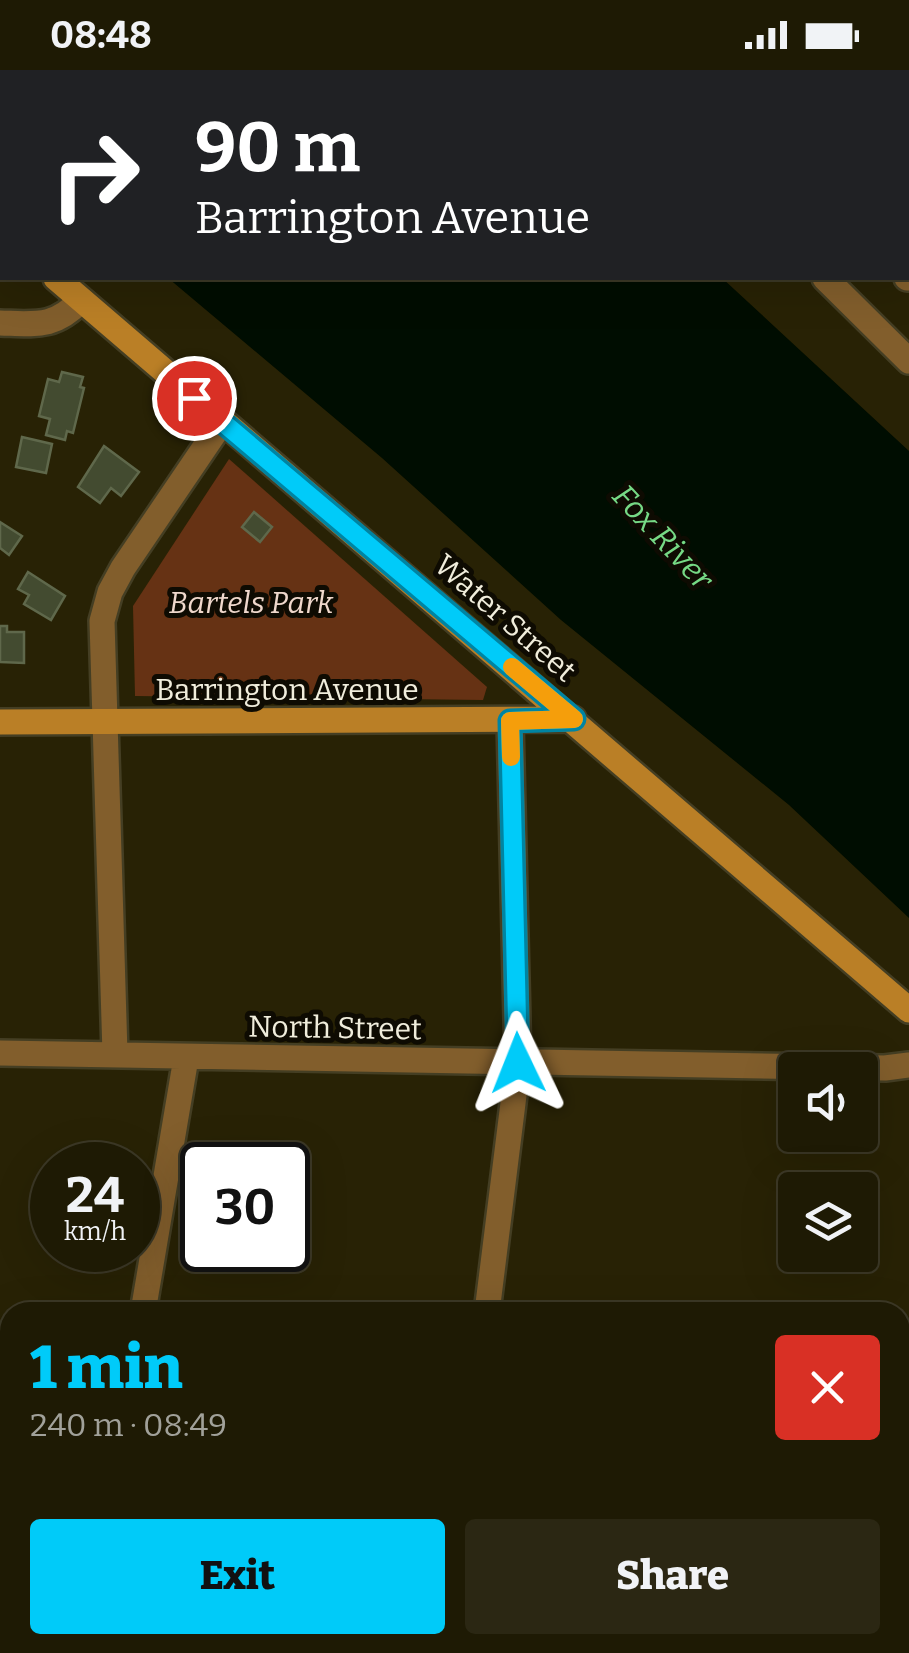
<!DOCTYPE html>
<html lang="en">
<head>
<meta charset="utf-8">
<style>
  :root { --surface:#1e1a04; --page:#2b2713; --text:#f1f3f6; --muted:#a1a19a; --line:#3c3826; --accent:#00cbf9 }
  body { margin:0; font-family:Bitter,serif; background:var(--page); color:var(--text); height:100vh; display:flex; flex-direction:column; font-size:38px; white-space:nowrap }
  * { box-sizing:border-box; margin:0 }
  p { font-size:32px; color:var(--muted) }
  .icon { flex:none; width:55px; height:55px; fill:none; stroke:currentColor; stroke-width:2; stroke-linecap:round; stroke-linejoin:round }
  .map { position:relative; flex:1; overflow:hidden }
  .drawer { position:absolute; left:0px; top:1232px; width:910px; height:352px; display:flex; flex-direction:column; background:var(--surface); border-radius:30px 30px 0 0; box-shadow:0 10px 40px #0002,0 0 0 2px var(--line) }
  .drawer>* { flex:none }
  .top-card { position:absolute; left:0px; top:0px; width:910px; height:210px; box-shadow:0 10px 40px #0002,0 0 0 2px var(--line); background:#202124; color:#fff; overflow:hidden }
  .controls { position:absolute; left:778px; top:982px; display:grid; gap:20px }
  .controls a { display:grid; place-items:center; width:100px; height:100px; border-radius:10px; background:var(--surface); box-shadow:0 10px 40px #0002,0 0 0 2px var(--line); font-size:50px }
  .speed { position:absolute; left:30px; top:1072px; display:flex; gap:20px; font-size:50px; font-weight:700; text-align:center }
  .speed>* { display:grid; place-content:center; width:130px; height:130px; border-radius:50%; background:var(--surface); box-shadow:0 10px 40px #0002,0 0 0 2px var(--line); line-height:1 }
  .speed small { font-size:25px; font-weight:400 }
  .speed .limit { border:5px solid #111; border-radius:15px; background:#fff; color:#111 }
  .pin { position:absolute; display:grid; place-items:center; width:85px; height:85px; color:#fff; margin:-42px; border:5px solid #fff; border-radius:50%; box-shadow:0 2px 10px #0007 }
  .me { position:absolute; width:110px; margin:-55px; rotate:358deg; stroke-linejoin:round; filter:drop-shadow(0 0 8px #0008) }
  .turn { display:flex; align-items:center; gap:35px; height:210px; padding:0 30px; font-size:45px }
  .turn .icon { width:130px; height:130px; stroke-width:2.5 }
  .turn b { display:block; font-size:70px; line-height:85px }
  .round { display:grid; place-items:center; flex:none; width:105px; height:105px; border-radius:10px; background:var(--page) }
  .overview { display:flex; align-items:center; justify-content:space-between; height:170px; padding:0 30px }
  h1 { font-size:60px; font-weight:800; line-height:75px; color:var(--accent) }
  .action { display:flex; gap:20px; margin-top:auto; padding:20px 30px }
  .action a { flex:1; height:115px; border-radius:10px; background:var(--accent); color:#111; font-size:40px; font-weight:800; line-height:115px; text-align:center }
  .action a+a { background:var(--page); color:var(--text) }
  .status { display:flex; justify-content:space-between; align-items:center; height:70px; padding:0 50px; background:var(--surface); direction:ltr }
  .status svg { height:28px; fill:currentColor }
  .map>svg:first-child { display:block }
</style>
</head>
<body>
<div class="status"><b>08:48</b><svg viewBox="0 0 49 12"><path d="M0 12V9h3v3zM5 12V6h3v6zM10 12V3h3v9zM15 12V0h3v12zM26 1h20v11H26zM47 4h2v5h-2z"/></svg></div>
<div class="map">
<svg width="909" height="1583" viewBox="0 0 909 1583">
  <rect width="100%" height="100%" fill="#282205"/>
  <!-- green -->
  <path fill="#663214" d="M229,389L487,617L483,630L135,626L133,536Z"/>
  <!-- water -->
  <path fill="#000d01" d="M0,0H496L499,2H2V17Z
    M168,208H722L909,381V848L789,735L561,550L382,388Z"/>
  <!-- building -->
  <path fill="#434b30" stroke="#5f684b" stroke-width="2.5" d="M62,302L83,307L80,317L84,318L73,363L67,361L65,370L46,365L50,349L39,346L48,309L59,312Z
    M22,367L52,374L46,403L16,397Z
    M104,376L139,402L121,426L111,418L100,433L78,417Z
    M254,442L272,457L260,472L242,457Z
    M0,452L22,466L9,485L0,478Z
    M28,502L65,526L51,550L24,534L29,525L18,519Z
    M0,556H7V562H24V593L0,592Z"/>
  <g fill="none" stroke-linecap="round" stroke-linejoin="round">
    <!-- street casing -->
    <g stroke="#443e23" stroke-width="30">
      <path id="street" d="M599,0L602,2
        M737,2L738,0
        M825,208L909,291
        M907,208H909
        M0,253C36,254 55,258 81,230
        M0,983L885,998L909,995
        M115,984L102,551L110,522L123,498L222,352
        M143,1242L186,988
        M487,1242L518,993L510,651
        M900,1418L909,1419
        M85,1583L87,1575
        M435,1583L436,1575"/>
    </g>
    <!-- secondary casing -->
    <g stroke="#443e23" stroke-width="30">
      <path id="secondary" d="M0,158L2,160
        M56,208L909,940
        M0,652L573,649"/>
    </g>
    <!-- path -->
    <path stroke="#79745c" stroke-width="5" stroke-dasharray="8 5" stroke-linecap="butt" d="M0,1560L10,1567
      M22,1575L34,1583"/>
    <!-- street -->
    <use href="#street" stroke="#825e2c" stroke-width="25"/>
    <!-- secondary -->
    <use href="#secondary" stroke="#ba7f26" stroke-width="25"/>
  </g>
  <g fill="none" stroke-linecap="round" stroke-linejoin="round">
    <!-- route casing -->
    <g stroke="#0084a2" stroke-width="25">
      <path id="route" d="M194,328L574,649L510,651L518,993"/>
    </g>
    <!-- route -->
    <use href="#route" stroke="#00cbf9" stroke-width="18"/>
    <!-- slow -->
    <path stroke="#f59e0b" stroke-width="18" d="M511,687L510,651L574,649L512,597"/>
  </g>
  <g text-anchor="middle" stroke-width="10" stroke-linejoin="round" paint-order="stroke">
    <!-- park labels -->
    <g font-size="30" font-style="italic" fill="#efd8cc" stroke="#0e0b02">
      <text x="251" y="543">Bartels Park</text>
    </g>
    <!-- street labels -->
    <g font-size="30" fill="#f0eddc" stroke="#0e0b02">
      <text transform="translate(505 548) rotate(41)" y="10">Water Street</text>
      <text x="287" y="630">Barrington Avenue</text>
      <text transform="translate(335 958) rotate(1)" y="10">North Street</text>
    </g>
    <!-- water labels -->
    <g font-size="32" font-style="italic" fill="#76d985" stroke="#0e0b02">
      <text transform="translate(663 467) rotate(47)" y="11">Fox River</text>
    </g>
  </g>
</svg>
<div class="controls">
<a><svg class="icon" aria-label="sound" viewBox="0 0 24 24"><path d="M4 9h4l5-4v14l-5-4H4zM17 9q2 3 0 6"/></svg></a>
<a><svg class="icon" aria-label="layers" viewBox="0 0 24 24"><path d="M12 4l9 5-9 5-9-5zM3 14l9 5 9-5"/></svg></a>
</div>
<div class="speed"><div>24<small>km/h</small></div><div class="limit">30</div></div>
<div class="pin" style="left:194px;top:328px;background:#d93025"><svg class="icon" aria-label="arrive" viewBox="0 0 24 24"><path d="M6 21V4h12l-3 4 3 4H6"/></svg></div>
<svg class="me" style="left:518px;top:993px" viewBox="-20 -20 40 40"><path d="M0-17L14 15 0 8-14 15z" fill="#00cbf9" stroke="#fff" stroke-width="4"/></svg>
<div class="top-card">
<div class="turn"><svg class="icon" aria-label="right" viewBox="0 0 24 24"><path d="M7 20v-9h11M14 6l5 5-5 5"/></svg><div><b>90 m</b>Barrington Avenue</div></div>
</div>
<section class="drawer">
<div class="overview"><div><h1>1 min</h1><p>240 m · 08:49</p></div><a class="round" style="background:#d93025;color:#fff"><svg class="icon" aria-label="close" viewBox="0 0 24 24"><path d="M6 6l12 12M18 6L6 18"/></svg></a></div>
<div class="action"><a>Exit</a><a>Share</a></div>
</section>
</div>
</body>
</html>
